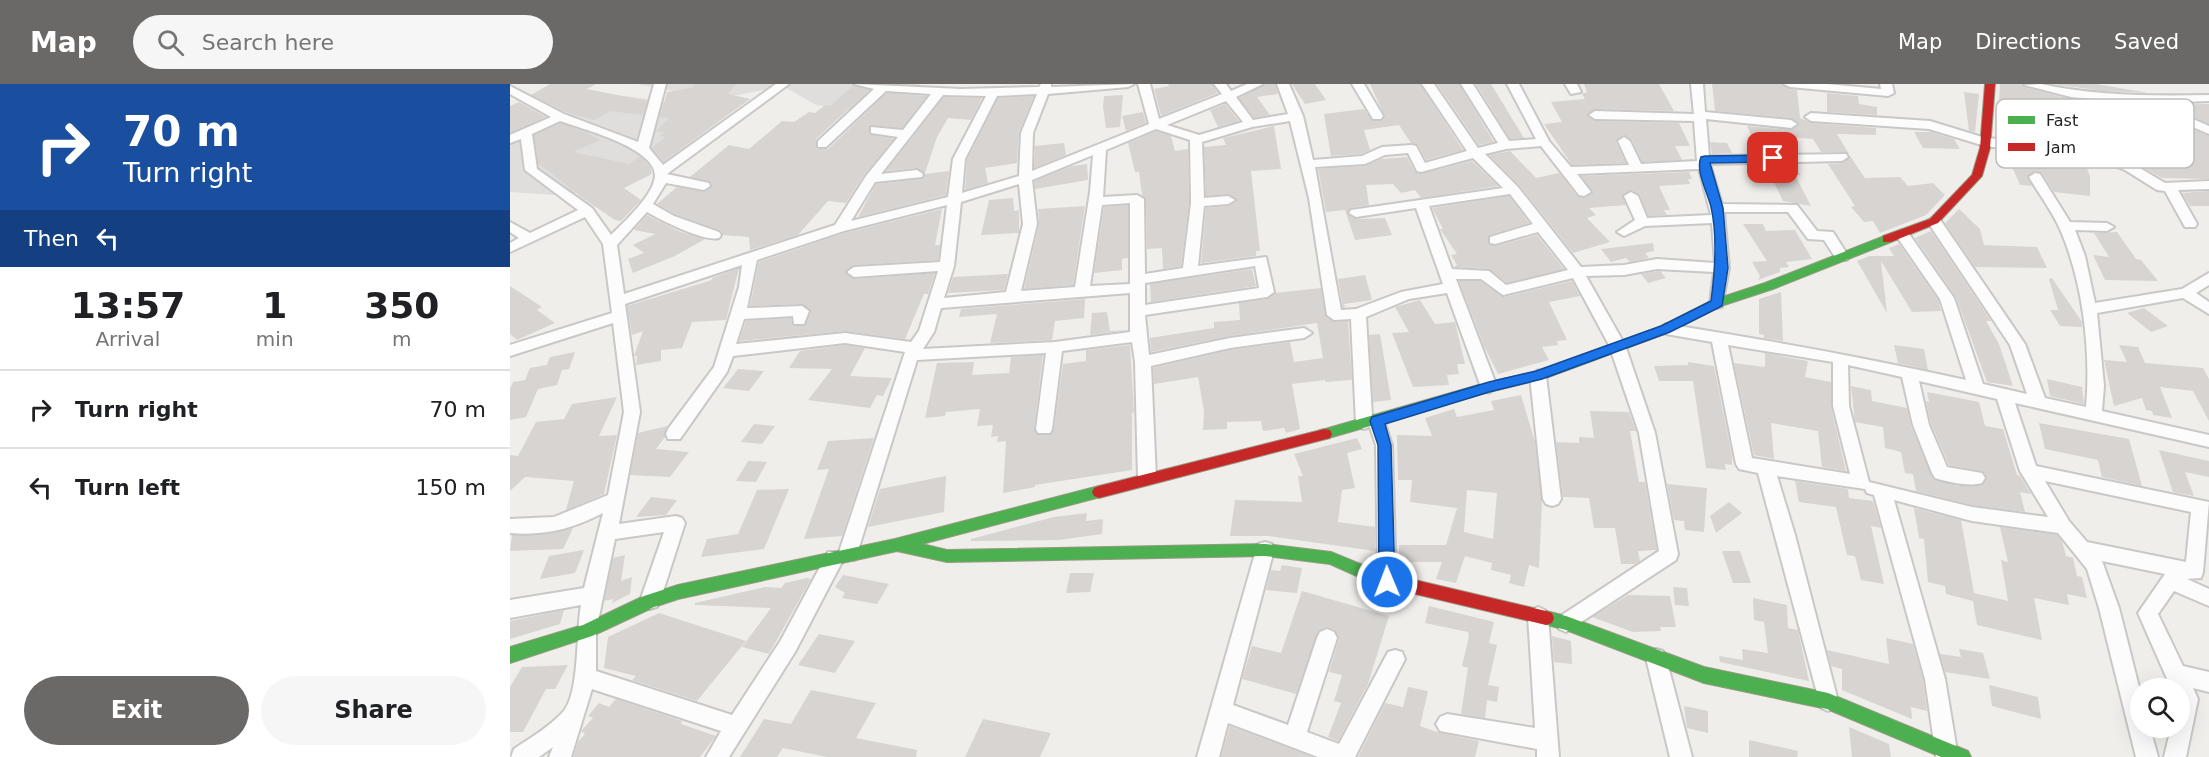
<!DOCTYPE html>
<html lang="en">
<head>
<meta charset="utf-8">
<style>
  :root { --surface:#fff; --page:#f6f6f6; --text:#202124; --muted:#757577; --line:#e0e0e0; --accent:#6a6968 }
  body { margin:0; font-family:"DejaVu Sans",sans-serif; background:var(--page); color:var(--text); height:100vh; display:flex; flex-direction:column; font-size:22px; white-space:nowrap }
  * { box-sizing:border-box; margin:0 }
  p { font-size:20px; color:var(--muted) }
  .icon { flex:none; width:33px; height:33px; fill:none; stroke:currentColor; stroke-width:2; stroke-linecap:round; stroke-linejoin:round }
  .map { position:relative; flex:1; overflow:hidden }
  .drawer { display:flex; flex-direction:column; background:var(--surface); width:510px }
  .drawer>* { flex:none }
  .guide { background:#1a4fa0; color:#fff; overflow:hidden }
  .controls { position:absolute; left:1620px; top:594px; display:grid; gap:12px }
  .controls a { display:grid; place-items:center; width:60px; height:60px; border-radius:50%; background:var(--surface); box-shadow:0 6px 24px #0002; font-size:30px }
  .pin { position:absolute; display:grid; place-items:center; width:51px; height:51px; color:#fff; margin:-26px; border-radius:12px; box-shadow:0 3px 9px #0006 }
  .me { position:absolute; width:66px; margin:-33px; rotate:359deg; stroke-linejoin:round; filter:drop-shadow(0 0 4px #0008) }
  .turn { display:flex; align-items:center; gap:21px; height:126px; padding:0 24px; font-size:27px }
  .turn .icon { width:78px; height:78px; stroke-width:2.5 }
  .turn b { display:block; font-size:42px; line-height:51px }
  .then { display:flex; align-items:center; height:57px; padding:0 24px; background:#0003; gap:12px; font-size:22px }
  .eta { display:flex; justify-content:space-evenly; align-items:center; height:102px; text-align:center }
  .eta b { font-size:36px; font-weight:600; line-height:42px }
  .button { display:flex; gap:12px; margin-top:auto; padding:12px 24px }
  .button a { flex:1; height:69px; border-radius:36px; background:var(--accent); color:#fff; font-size:24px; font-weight:600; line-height:69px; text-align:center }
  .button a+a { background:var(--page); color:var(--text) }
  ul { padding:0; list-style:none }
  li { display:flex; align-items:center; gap:18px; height:78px; padding:0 24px; border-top:2px solid var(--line) }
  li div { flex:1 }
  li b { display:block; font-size:22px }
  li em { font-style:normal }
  header { display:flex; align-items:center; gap:36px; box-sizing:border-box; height:84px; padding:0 30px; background:var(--accent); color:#fff }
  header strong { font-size:28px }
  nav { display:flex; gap:33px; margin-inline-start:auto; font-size:21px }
  .search { width:420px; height:54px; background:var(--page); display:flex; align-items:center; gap:15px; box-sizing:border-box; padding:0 21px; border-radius:33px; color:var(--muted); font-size:22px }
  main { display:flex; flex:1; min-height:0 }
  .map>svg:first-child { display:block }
</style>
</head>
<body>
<header>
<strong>Map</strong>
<div class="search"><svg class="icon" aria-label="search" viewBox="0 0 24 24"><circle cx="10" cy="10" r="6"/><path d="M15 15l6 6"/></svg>Search here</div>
<nav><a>Map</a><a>Directions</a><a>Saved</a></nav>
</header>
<main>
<section class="drawer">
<div class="guide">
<div class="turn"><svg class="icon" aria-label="right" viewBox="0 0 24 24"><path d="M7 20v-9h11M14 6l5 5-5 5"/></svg><div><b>70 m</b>Turn right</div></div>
<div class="then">Then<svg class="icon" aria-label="left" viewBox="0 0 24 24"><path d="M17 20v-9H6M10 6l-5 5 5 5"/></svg></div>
</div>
<div class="eta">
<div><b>13:57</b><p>Arrival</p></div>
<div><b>1</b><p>min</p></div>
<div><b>350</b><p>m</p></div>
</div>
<ul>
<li><svg class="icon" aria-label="right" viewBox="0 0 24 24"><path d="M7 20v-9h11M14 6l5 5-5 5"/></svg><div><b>Turn right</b></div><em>70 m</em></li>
<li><svg class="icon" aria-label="left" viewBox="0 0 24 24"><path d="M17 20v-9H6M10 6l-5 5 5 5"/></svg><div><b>Turn left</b></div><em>150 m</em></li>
</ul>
<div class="button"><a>Exit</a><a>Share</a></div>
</section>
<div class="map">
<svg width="1699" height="673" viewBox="0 0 1699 673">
  <rect width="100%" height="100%" fill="#f0eeeb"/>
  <!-- residential -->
  <path fill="#dfdedc" d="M127,0H410L381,31L306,21L273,2L207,15Z
    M115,12L181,21L164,64L59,112L0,108V38L17,40Z"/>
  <!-- building -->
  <path fill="#d7d4d2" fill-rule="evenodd" d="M40,0H86L77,5L137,17L133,31L100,27L84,36L55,28L21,11Z
    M185,0H226L218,10L240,15L153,78L142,64L155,53L150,52L155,48L146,47L159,34L150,33L157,8L182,4Z
    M658,0H702L708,9L651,32L644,5L659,2Z
    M755,0H765L768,10L747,13L760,31L744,34L729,14Z
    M782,0H805L816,16L795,20Z
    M860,0H910L953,66L916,76L908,61L901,59L889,41L854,46L860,66L851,70L821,72L814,30L854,25L863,37H871L875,33Z
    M927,0H949L984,58L969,61Z
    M966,0H981L1014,54L1000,55Z
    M1074,0H1149L1164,27L1085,25L1077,32L1085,37L1169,39L1180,62H1165L1172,76L1132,78L1122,56L1113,51L1106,58L1116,79L1062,81L1034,40L1052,38L1041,18L1075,15L1072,10L1077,8Z
    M1202,0H1272L1279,5L1287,6L1290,34L1301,39L1366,44V51L1327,50L1339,70L1336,68H1311L1303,55L1269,52L1278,69H1250L1237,42L1281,46L1289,39L1281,34L1205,27Z
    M1490,0H1512L1513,3L1560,15L1595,19L1588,24L1589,39H1579L1575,50L1562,49L1569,64L1487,53Z
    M1543,0H1586L1639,9L1594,7Z
    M343,2L359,6L306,55V65H318L377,9L417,12L392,44L359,41V50L384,55L354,91L336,119L318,117L288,151L240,166L239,153L213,151L210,146L165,130L147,120L167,103L195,108L202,103L201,98L180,93L219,61L239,65L272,37L284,38L299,28L305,29L315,21L320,22Z
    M1454,8L1469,10L1465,48L1459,47Z
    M1317,9L1348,12L1349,20L1367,23V31L1317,28Z
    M613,11L610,43L596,44L593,23L594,12Z
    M524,12L509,48L507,79L475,84L478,99L455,106L457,76L488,14Z
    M434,13L472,14L461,36L438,34L427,53L415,89L407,84L376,87Z
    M9,18L36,33L0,49V22Z
    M715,20L729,37L708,43L700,26Z
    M1617,20L1626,21L1699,52V95L1652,94L1624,78L1609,74L1601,54L1590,52L1615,53L1622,49V45L1605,40L1604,29L1614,26Z
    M1693,20H1699V40L1656,21Z
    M633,28L636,39L616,47L612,32Z
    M50,39L76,48L90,56L63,68L119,80L130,72L140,82L142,90L114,104L131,116L111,137L105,136L71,113L28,79L24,51Z
    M764,42L771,85L741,87L750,167H746V172L691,179L696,124L718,122L727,117L718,110L696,112L694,63L716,61L713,54Z
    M646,47L661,52L665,67L678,65L679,119L671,182L653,185L652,164L637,165L636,115L632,111L629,88H625L618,59Z
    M1404,48H1421L1444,55L1450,65L1413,64Z
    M1200,58L1217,59L1222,69L1202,70Z
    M554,59L556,71L524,84L525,62Z
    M1486,66L1574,77L1580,92V112L1544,108L1532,89L1525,87L1517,93L1522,102L1510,101L1499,76L1487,75Z
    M1000,67L1026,94L1049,89L1067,112L1074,114L1083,108L1071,92L1179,88L1182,95H1178L1180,100L1149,102L1160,126H1154L1157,131L1138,132L1130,111L1122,106L1112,111L1116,121L1079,124L1086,131L1077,134L1100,158L1063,169L1010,102L979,71Z
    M1340,72L1355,94L1390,93L1398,102L1423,99L1435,111L1416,131L1370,149L1363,137L1354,138L1341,123L1345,122L1318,80L1333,79Z
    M897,73L905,88L910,90L962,77L988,102L911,114L905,106L891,109L883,100L856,101L859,121L841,124L837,130L846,135L875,134L882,151L845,156L835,126L816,128L808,85L855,82L871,75Z
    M577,80L578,96L525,105L524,97L562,82Z
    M1284,80L1290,91H1285L1301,122L1273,117L1256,81Z
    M439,87L436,111L348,133L366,100L412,95L415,90Z
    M1699,107V122H1680L1672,109Z
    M999,112L1019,139L979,151L978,160L986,162L1027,151L1054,185L997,199L979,185L944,183L947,181L941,171L947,170L930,145H933L922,124Z
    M503,114L504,127L509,126V149L471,151L479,116Z
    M618,121V174L612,175V186L584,189L594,123Z
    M575,122L563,201L514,205L529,141L528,125Z
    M432,125L425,161H430L428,176L344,181L335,188L344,195L425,189L418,210H414L395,255L335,247L229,257L236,237L281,234L283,242H294L301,228L292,220L240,222L249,178L335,149Z
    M1449,125L1470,145L1474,161L1527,163L1537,184L1465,183L1435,139Z
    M137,131L171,148L195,155L165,172L123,189L118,175L134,169L123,161L145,150L124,146Z
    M1233,140H1253L1256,147L1285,146L1302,175L1276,178L1279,183L1270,184V188L1248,196L1250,192L1242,178L1257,177Z
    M1421,147L1481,237H1476L1489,260L1503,302L1477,298L1446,213L1405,154Z
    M1607,148L1626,175L1631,176L1648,197L1595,196L1583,171L1599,173L1584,149Z
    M1143,159L1144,167L1135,169L1139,174L1120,178L1116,174L1101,178L1091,165Z
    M1389,160L1428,216L1431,227L1402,228L1371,177L1377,229L1347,177L1359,172H1384L1379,164Z
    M229,184L216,236L182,238L172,264L151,266V277L126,281L127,272H124L133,247L122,251L117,222L202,196V194Z
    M742,185L746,202L641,218L640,200Z
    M1150,187L1156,194L1138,199L1131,190Z
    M498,190L494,206L438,209L443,193Z
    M855,191L862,216L834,220L835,223L833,224L828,195Z
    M1542,194L1572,238V243L1550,242L1540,226H1548L1539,195Z
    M949,197H970L994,213L1062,197L1070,212L1039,218L1057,256L1047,257L1048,261L1032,263L1039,276L988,290L974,262Z
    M0,202L32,223L27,226L45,239L7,256L0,250Z
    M811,204L816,233L824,238L838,237L842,296L815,298V296L782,300L790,345L776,349L774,344L753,347L751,337L717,338V345L693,346L694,327L688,293L644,300L643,284L720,266L780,258L784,278L813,274L807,239L720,252L641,268L640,254L704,244V238L730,236L729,219L757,215L765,209Z
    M1271,208L1273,257L1254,254V251L1249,250V215Z
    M575,215L574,234L545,237L542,256L480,259L487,230L449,233L451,225Z
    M910,216L925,240L945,238L955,280H947L949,290L937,291L939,301L903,303L882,249L899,248L885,223Z
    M1634,224L1658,242L1641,248L1617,229Z
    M597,228L600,247L618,246L580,251L582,229Z
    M870,250L881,316L863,318L859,251Z
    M335,261L355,264L340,292L382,294L373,312L367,311L360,324L298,316L322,285L279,284L290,267Z
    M620,261L624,328L622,329V386L525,401V403L493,409L496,357L487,358L488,352L481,353L483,341L467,342L470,325L436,328L435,332L415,334L427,279L464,278L462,291L499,289L501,273L533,271L524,345L528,351H540L544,345L553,280L576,277V266Z
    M1384,261L1414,265L1418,286L1388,279Z
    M1609,261L1628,263L1635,279L1693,284L1699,295V337L1683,307L1650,303L1662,334L1643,331L1642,327L1636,326L1632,314L1604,322L1594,276L1617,278Z
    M65,268L59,285L52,286L47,301L28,305L16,333L0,336V305L3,298L15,296L20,284L37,281L40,273Z
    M1255,269L1298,277L1295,293L1321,298V323L1336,387L1312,383L1308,347L1261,339L1264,375L1244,371L1224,279L1255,283Z
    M1178,278L1204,282L1222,372V381L1215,380L1216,386L1196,384L1183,297H1149L1144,282L1178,281Z
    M228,285L254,287L239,307L213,304Z
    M1537,295L1572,303L1574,320L1540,312Z
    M1341,302L1361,306L1362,317L1397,324L1401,342L1423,395L1448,402L1472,401L1477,393L1472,387L1439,381L1421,340L1416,317L1419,318L1417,308L1469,318L1475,342L1493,345L1507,391L1510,392L1521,410L1510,408L1515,428L1462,421L1406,407L1403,390L1395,389L1391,368L1375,364L1373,343L1345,338Z
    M1011,311L1025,358L1032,418L1029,484L1019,481L1014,503L999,499L1001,491L981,486L982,479L955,472L946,499L926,495L932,478H889V461H936L947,424L900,418L902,396H888L887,351L922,352L915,334L944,325L947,333L984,326L981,317ZM957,406L987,409L983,455L954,448Z
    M107,313L89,352L107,351L94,410L56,426L64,397L15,393L0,407V371L8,372L26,338L54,335L62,320Z
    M1080,327L1119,328L1126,347H1120L1129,398H1135L1147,466L1128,467L1130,477L1125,480H1111L1105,444H1084L1079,414L1053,413L1046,358L1069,359V353L1084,354Z
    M1529,339L1619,355L1632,402L1592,393L1588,376L1535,365Z
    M244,340L265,342L252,360L231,358Z
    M157,342L155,353L146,365L179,368L160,393L120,391L128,349Z
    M364,354L332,452L294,455L319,385L307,386L318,357Z
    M847,354L852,365L837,369L845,404L832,406L828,438L865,443V467L759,452H720L725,416L792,418L788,392H793L784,370Z
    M1649,366L1699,377V393L1675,388L1684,412L1663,408Z
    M238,377L257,378L246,398L226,397Z
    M436,392L434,428L358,443L370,405Z
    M1285,397L1338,405L1339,414L1363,417L1371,444L1361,442L1374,500L1351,496L1345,472L1337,471L1326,423L1289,418Z
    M1157,400L1197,404L1194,448L1175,446L1174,437L1164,436Z
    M279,405L254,465L191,473L197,455L228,450L247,406Z
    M141,413L167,416L156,431L126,433Z
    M1219,418L1232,429L1206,449L1200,432Z
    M1404,424L1451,436L1464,509L1498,517L1491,476L1498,478L1490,443L1547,451L1552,457L1556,472L1563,474L1567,492L1572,493L1577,514L1557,510L1559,521L1524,514L1532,556L1467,541L1463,517L1436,510L1435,502L1418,498L1414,455L1409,454Z
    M577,429L576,437L593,435L592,450L549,456L461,457V455L544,433Z
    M63,444L53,465L0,467L2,451L37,450Z
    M74,466L65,489L30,495L39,472Z
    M1212,467H1230L1241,499H1223Z
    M115,471L111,497L122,493L120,510L102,519L103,515L94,517L103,474Z
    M772,481L792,484L787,509L756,506L761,486L770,487Z
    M560,489H584L580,508L556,509Z
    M333,491L379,500L367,520L332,514L335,509L325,503Z
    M297,494L301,495L259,570L232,563L261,524L185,521V519L255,503L271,504L275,499Z
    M1163,503L1177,504L1179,522L1165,521Z
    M792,507L879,532L858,600L828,657L818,653L831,619L824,617L832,591L819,588L829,555L825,546L816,543L808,547L786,610L732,595L742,562L771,569Z
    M1118,511L1160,512L1166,543H1150L1151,547L1123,548L1082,533Z
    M1243,514L1277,521L1278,544L1288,546L1299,597L1210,578L1209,572L1233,576L1232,565L1258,569L1254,538L1244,536Z
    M919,522L984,538L979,559L987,561L978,601L989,603L987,618L977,616L975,634L951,630L958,584L952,582L959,552L958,548L915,539Z
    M54,526L50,540L0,555V537Z
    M149,529L236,557L187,617L122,596L126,592L94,584L98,553Z
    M309,550L345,557L325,589L288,581Z
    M1042,552L1061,557L1062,580L1044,578Z
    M1376,554L1403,560L1413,595L1417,627L1401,623L1402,635L1332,606V585L1321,582L1317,566L1379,580Z
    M1449,565L1473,569L1480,595L1435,588L1430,570L1451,573Z
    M58,581L45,605H36L13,648H0V603L12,583Z
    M1479,601L1528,613L1531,635L1482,622Z
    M898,603L918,607L910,642L930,649L969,657L965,673H848L875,619L893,623Z
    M301,606L366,619L346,654L407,666L406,673H317L273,664L267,673H230L254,635L281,640Z
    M106,615L172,637L171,640L206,652L190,673H63L68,658L75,650L71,647L83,634L78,632L89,619L99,623Z
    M1174,622L1198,627V649L1177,644Z
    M473,635L541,649L530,673H455Z
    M720,642L802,673H711Z
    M1339,643L1379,660L1381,673H1342Z
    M1239,656L1288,667L1287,673H1239Z"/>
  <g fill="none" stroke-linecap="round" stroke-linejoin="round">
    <!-- street casing -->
    <g stroke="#c9c8c7" stroke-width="4">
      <path id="street" d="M144,0H156L139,64L153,81L266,0H279L157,90L199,99L200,102L194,106L156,99L143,120L164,132L209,148L211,151L209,154C193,158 151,136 137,128L107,161L114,210L325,141L356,92L388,53L361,49V43L393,46L421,10L376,7L316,63H308V57L364,5L344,0L451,5L529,3L531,0H541V3L624,0L618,3L538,10L523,49L522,87L639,40L628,0H640L649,35L712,10L704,0H716L721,7L737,0H753L726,13L743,36L778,30L767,0H779L793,32L803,76L852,72L872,63L902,61L906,62L915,79L957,67L912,0H924L968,64L988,59L951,0H963L999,57L1026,55L997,0H1009L1039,57L1061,83L1119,81L1108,57L1114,53L1120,57L1131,80L1187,77L1184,37L1085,35L1079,31L1085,27L1184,30L1181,0H1193L1195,28L1281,36L1287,40L1281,44L1196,35L1199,72L1336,70L1338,73L1332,77L1200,80L1212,120L1287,121L1307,147L1323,148L1339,173L1337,176H1327L1314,156L1298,155L1278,128H1214L1219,184L1212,223L1207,224L1200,219L1204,188L1147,185L1114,191L1076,192L1115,261L1145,349L1168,470L1166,476L1056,548L1049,545L1046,539L1049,533L1149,467L1129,349L1099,261L1063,194L993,211L971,195H946L987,303L979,309L971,303L937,209L899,215L856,233L862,332L873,333L882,361L886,498L884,504L877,506L870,504L868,498L866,361L860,343L854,345L848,343L846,339L841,235L824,236L817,231L799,114L780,37L742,43L692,58L694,114L718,112L725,116L718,120L694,122L688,182L756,173L764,208L757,213L635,231L639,271L720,254L794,244L802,249L794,254L720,264L641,282L646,394L643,399H631L628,394L625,278L622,258L552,267L542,345L540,349H528L526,345L536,269L407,276L347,470L345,476H333L285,568L219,673H196L211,647L82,605L61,673H39L43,663L29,673H1L4,665C20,654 39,643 52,629C70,612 66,547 71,521L0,534V516L74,504L93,429C62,445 35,452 0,449V435L44,433L98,411L114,328L103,239L0,272V261L102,229L93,160L75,133L0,168V159L9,154L0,148V138L20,149L68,126L15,86L11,55L0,59V51L41,33L0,10V2L54,30L128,58ZM527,10L511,49L509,92L452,109L455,75L487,12ZM433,11L476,12L443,75L438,113L341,137L365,98L412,93L413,90L407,86L371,90ZM716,17L733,38L689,51L657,41ZM50,37C72,45 144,63 145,91C145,110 114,138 101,151L82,124L27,85L22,50ZM646,45L680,56L681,119L673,184L635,190L634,115L627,111L593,113L596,66ZM1031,62L1069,111L1074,112L1081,108L1067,90L1189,85L1201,131L1137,134L1128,112L1121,108L1114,112L1125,136L1107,148L1114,152L1135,142L1202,139L1205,179L1147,175L1114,181L1071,183L1008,103L975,70L996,65ZM898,69L907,87L911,88L963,74L993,104L841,126L839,129L846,133L906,124L933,200L891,208L846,225L831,226L805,83L855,80L875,71ZM583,71L580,108L565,203L511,207L527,140L522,96ZM509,100L513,140L496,208L434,214L444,182L451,118ZM1000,110L1023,140L980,153V159L985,160L1028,148L1058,186L996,201L979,187L942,185L919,122ZM620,119V200L580,202L592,121ZM437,121L430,178L344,183L337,188L344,193L428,187L409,247L401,258L335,249L226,260L234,235L283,232L284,240H294L299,227L292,222L237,224L247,176L334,147ZM232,181L229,203L204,283L158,345L156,350L158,355H170L217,288L223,272L335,259L395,268L329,468H318L271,556L222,631L86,587V547L105,455L154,448L130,517L133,523L140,525L147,523L150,517L175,439L172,434L166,432L109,440L130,328L115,220ZM745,182L749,204L635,221V199ZM620,209V248L545,258L413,265L424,248L431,224Z
        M842,0H854L873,32L871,35H863Z
        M1055,0H1067L1071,8L1061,10Z
        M1274,0H1317L1371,5L1370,0H1382L1384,9L1378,12L1280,3Z
        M1531,0C1587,12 1642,12 1699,11V17L1646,19L1699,42V50L1627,19L1615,18L1613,24L1602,27L1603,42L1621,47L1615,51L1589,48L1584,69L1623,80L1655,99L1699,97V105L1668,106L1687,140L1685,143H1675L1655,107L1647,106L1615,86L1591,77L1475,62L1419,45L1301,37L1295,33L1301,29L1420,37L1472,53L1572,67L1580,41H1591L1590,24L1603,17L1561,13L1514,1Z
        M1525,89L1530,90L1560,138L1597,139L1604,143L1597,147L1565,146L1575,172L1585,219L1672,205L1699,189V201L1686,209L1699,218V230L1673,214L1587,229L1594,302L1592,327L1699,351V363L1505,319L1526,382L1699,418L1693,488L1691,494L1677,495L1699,505V522L1664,507L1648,530L1673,582L1699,588V608L1683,604L1688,615L1676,673H1654L1661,644H1670V604H1663L1658,597L1628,529L1655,490L1592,477L1609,524L1630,607V644H1640L1648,673H1626L1589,524L1577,485L1548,449L1462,437L1384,416L1435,595L1448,673H1426L1415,595L1364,411L1357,409L1355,405L1267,392L1285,451L1328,617L1325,624L1318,627L1311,624L1248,389L1229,385L1226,380L1202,258L1156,250L1148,245L1156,240C1257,256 1357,274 1456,296L1430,215L1385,150L1392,146L1397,147L1444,214L1473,300L1517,310L1500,261L1417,137L1424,133L1429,134L1515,260L1535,314L1576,323C1581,266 1573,198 1550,145C1542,127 1529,110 1519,93ZM1218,261L1323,278V322L1340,390L1242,374ZM1338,281L1392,293L1403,341L1422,389L1425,394C1438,398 1459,403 1472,399L1475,394L1472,389L1437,383L1419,341L1409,297L1487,315L1510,387L1538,433L1462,423L1359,398L1339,322ZM1535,397L1681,428L1676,478L1577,458L1559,437Z
        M1028,286L1036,292L1051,415L1048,420L1042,422L1036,420L1033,415L1020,292Z
        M755,458L762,460L764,466L723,621L778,641L807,554L810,548L817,545L824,548L827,554L797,648L829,660L878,568L885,566L892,568L895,575L845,673H808L718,639L709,673H687L746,466L748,460Z
        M1028,523L1035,526L1038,532L1049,673H1027V665L930,647L926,640L930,633L937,630L1025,644L1018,532L1021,526Z
        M1146,565L1153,567L1156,574L1182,673H1160L1136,574L1139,567Z"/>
    </g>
    <!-- fast casing -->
    <g stroke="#999a82" stroke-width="2">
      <path id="fast" d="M1377,151L1381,152V158L1263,205L1211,222L1160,248L1033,295L979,308L815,355L810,354L808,350L810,346L815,345L979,298L1026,288L1152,242L1203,216L1255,199Z
        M589,402L594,404L596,408L594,412L412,460L437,466L755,460L821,468L872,489L875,494L872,499L867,501L820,480L755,472L437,478L387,467L168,515L144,523L82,552L0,579V563L73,541L134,512L168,501L385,455Z
        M1036,527L1056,532L1194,583L1318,609L1458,667L1461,673H1431L1317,625L1194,599L1056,546L1030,539L1028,534L1030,529Z"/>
    </g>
    <!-- jam casing -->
    <g stroke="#999a82" stroke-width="2">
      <path id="jam" d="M1475,0H1485L1480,64L1472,92L1428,139L1381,158H1373V152L1420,135L1462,91L1470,64Z
        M815,345L820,346L822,350L820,354L589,414L584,412L582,408L584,404L589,402Z
        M867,487L1036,527L1042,529L1044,534L1042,539L1036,541L867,501L862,499L859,494L862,489Z"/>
    </g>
    <!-- street -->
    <use href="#street" fill="#fdfcfc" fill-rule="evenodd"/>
    <!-- fast -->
    <use href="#fast" fill="#4caf50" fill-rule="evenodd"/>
    <!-- jam -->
    <use href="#jam" fill="#c62828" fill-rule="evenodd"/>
  </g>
  <!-- route -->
  <path fill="#1a73e8" stroke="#114b97" stroke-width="1.5" d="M1195,72L1263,71L1269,74L1263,78L1200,79L1213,124L1218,184L1212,222L1160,248L1032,295L979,308L875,340L881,361L885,498L883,503H872L869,498L868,361L860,337L862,333L979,298L1026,287L1151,242L1201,217C1205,187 1208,153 1201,123C1198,109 1185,87 1191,73Z"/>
  <!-- legend -->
  <rect x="1486" y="15" width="198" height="69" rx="9" fill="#fff" stroke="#bdbdbd" stroke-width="1.5"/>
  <rect x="1498" y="32" width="27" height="8" fill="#4caf50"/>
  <rect x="1498" y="59" width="27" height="8" fill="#c62828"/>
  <g font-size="16" fill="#222">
    <text x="1536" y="42">Fast</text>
    <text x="1536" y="69">Jam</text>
  </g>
</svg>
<div class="controls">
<a><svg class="icon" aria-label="search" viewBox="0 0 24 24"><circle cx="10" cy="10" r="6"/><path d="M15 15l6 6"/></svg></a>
</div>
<div class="pin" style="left:1263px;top:74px;background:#d93025"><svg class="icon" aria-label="arrive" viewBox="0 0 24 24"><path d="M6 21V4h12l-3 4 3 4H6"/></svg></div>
<svg class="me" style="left:877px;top:498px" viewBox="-20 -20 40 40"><circle r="17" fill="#1a73e8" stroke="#fff" stroke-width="3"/><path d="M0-11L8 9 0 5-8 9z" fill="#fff"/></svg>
</div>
</main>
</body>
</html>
